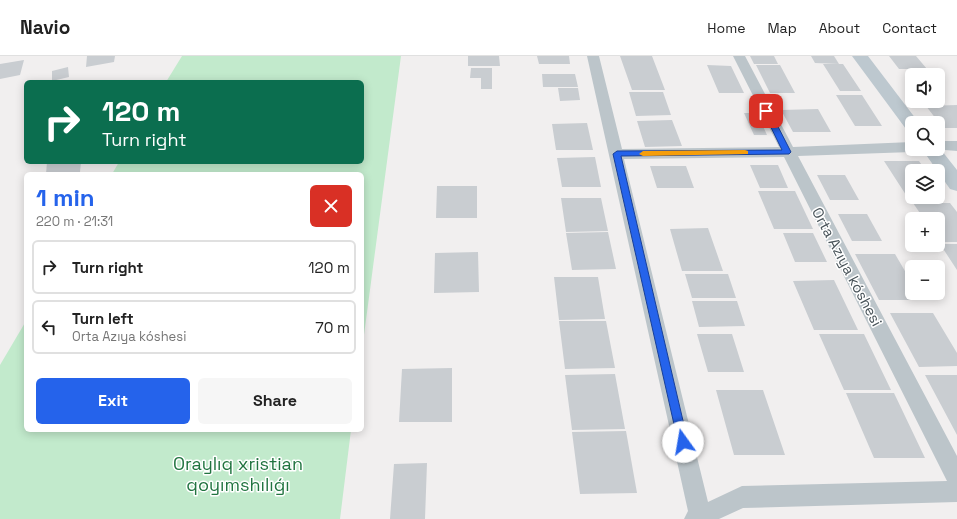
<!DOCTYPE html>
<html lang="en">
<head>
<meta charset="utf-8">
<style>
  :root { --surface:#fff; --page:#f6f6f6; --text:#222; --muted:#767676; --line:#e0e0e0; --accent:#2563eb }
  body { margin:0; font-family:"Space Grotesk",sans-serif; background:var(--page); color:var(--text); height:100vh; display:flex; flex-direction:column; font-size:15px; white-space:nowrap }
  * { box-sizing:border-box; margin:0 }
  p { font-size:13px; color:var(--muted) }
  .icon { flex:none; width:22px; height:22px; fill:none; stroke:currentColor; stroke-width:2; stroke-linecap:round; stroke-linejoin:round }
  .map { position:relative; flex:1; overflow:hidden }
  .side { position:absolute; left:24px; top:116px; width:340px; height:260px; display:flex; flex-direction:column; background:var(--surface); border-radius:6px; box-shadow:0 2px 10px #0003 }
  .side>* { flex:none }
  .banner { position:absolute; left:24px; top:24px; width:340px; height:84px; border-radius:6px; box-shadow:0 2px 10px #0003; background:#0b6e4f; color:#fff; overflow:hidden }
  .tools { position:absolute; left:905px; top:12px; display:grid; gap:8px }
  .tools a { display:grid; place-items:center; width:40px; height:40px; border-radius:6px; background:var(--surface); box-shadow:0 2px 10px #0003; font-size:20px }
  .pin { position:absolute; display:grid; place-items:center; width:34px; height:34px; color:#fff; margin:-17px; border-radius:8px; box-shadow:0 2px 6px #0006 }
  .me { position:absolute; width:44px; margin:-22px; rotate:347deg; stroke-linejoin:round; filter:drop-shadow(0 0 3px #0008) }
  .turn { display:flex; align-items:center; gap:14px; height:84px; padding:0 12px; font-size:18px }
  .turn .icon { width:52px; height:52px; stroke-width:2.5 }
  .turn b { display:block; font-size:28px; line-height:34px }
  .round { display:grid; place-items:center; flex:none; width:42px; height:42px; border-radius:6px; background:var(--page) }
  .overview { display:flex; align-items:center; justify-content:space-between; height:68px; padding:0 12px }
  h1 { font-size:24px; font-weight:700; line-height:30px; color:var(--accent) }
  .button { display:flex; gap:8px; margin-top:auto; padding:8px 12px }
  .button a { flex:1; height:46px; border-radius:6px; background:var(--accent); color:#fff; font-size:16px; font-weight:700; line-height:46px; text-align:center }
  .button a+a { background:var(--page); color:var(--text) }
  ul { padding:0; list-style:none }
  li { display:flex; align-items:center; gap:12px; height:54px; margin:0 8px 6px; padding:0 4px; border:2px solid var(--line); border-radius:6px }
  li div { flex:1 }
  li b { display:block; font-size:15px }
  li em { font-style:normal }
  header { display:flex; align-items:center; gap:24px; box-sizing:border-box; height:56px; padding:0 20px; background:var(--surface); border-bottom:1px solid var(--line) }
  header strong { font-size:19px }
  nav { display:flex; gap:22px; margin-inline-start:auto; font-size:14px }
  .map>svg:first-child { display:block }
</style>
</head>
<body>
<header>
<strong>Navio</strong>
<nav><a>Home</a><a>Map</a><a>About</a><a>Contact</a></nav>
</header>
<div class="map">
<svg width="957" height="463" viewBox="0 0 957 463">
  <rect width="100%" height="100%" fill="#f1efef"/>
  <!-- green -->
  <path fill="#c2eacc" d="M182,0H401L362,294V118H112L119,106H362V26H166Z
    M26,265V374H351L340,463H0V309Z"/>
  <!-- building -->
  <path fill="#c9cdd1" d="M87,0H115L114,6L86,11Z
    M468,0H499L500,10H468Z
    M537,0H569L570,8H539Z
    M620,0H652L665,34H632Z
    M750,0H774L778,8H754Z
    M811,0H834L839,8L815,7Z
    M889,0H916L927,13H899Z
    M24,4L20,19L0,23V8Z
    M823,8H843L861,35H840Z
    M707,9L731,10L744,37H719Z
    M756,9H780L795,37H770Z
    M68,11L69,21L52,25V15Z
    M471,12H492V33H481V22H470Z
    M542,18H575L578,31H543Z
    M558,32H578L580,44L560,45Z
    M629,36H663L671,59L636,60Z
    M836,39H862L882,70H855Z
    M957,49V72H943L926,50Z
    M818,53L831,76H793L781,54Z
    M744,57H757L767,79H754Z
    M672,64L682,90L645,91L637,65Z
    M587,67L593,94H556L552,68Z
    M595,101L601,131H562L557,102Z
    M884,105H919L926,115H912V139H906Z
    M47,106H81L80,116L46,118Z
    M750,109H778L788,132H760Z
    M650,110H686L694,132H657Z
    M817,119H845L859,144H830Z
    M437,130H477V162H436Z
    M758,135H795L813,173H774Z
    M561,142H601L608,175L566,176Z
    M913,147H950L957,156V186H939L938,163H924Z
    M838,158H867L882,185H852Z
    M708,172L723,215H682L670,173Z
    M608,176L616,213L572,214L566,177Z
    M783,177H813L827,206H795Z
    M940,188H957V214Z
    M478,196L479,236L434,237L435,197Z
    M855,198H895L912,227V237H918L922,244H879Z
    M685,218H728L736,242H692Z
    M554,221H598L605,263L559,264Z
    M834,224L858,274H814L793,225Z
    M692,245H737L745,270L699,271Z
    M890,257H933L957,297V310L919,311Z
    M559,265H606L615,312L565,313Z
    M697,278H732L744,316H708Z
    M819,278H864L891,334H844Z
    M452,312V366H399L402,313Z
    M615,318L625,373L572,374L565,319Z
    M925,319H957V379Z
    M716,334H763L785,399H734Z
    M846,337H894L925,402H874Z
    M626,375L637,437L580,438L572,376Z
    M427,407L425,463H390L394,408Z"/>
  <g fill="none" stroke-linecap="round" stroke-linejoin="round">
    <!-- minor -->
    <path fill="#bcc5ca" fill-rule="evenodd" d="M587,0H599L622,93L779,91L733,0H745L793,91L912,86V93H918L912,96L798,100L957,400V446L743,452L719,463H684L688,455ZM784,101L947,425L742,430L708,446L624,103Z
      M938,85H957V95L933,93H938Z"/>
    <!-- secondary -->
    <path fill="#bdc8cf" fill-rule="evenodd" d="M852,0H868L919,67H912V75L906,73Z
      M938,90L957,114V135L950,133L922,93H938Z"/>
  </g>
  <!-- route -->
  <path fill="#2563eb" stroke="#184099" d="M764,53L770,55L791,96L789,98L621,100L688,386L687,390L683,391L679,390L678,386L613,98L617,95L782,94L763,55Z"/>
  <!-- slow -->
  <path fill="#f59e0b" d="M745,94L748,95V98L643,100L639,98L643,95Z"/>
  <g text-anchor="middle" stroke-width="3" stroke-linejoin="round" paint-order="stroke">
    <!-- street labels -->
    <g font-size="15" fill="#49545a" stroke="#fff">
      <text transform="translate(847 211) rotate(62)" y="5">Orta Azıya kóshesi</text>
    </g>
    <!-- near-park labels -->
    <g font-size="18" fill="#217440" stroke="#fff">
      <text x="238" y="414">Oraylıq xristian<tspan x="238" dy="21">qoyımshılıǵı</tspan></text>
    </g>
  </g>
</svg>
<div class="tools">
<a><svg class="icon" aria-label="sound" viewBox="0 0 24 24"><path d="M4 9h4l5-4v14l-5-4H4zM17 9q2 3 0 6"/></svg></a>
<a><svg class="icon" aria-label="search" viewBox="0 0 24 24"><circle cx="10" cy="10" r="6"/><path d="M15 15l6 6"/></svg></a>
<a><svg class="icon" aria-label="layers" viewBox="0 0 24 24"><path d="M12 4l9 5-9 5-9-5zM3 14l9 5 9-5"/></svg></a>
<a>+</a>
<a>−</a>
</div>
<div class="pin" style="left:766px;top:55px;background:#d93025"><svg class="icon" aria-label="arrive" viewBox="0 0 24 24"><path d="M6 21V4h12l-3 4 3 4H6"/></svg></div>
<svg class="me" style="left:683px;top:386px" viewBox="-20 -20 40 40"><circle r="19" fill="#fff"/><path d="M0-13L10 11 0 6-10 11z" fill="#2563eb"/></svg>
<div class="banner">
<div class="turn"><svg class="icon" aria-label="right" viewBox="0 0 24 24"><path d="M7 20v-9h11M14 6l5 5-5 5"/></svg><div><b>120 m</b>Turn right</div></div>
</div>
<section class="side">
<div class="overview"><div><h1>1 min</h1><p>220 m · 21:31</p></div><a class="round" style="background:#d93025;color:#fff"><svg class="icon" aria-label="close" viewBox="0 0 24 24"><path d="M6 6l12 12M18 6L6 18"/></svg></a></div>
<ul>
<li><svg class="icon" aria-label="right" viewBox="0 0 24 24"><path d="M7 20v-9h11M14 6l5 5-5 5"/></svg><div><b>Turn right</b></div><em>120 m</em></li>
<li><svg class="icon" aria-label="left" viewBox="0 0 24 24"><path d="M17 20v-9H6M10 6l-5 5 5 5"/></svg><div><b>Turn left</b><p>Orta Azıya kóshesi</p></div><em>70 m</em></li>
</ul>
<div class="button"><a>Exit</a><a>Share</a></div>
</section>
</div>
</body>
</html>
